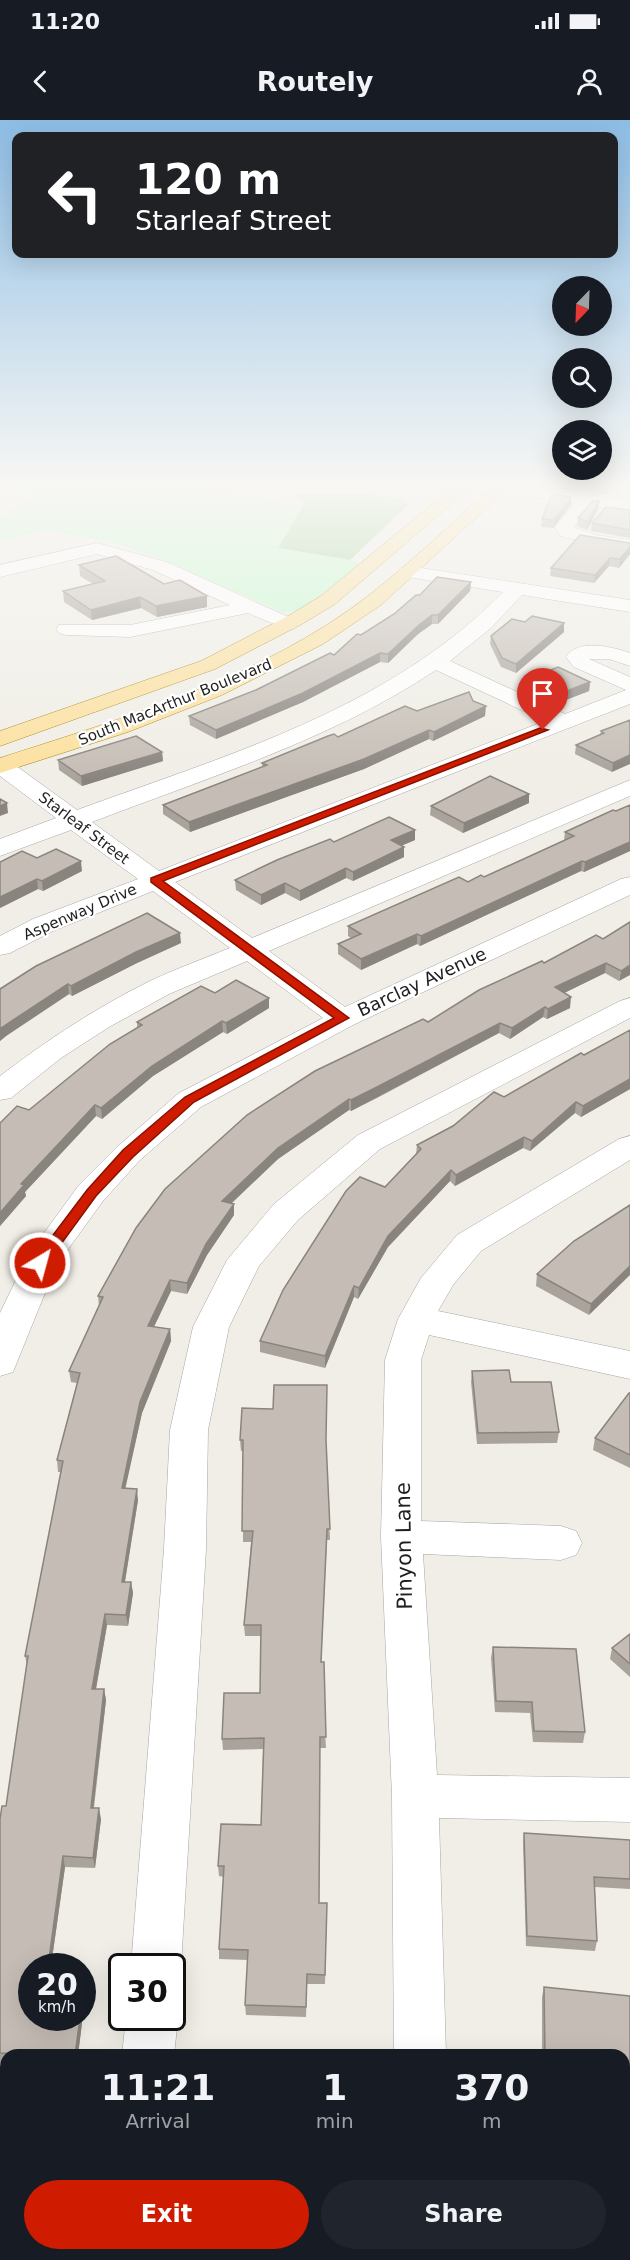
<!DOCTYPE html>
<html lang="en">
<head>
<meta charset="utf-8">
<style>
  :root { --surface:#171b24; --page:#20242c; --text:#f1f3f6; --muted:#9ea1a6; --accent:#cf1b00 }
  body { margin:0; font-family:"DejaVu Sans",sans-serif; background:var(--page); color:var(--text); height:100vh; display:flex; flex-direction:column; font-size:22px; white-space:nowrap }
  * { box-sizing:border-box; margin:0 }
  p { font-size:20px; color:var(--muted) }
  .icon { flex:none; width:33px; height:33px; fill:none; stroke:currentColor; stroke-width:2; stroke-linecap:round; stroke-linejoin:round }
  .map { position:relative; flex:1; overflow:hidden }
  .drawer { position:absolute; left:0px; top:1929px; width:630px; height:212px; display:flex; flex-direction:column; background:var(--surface); border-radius:18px 18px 0 0; box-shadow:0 6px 24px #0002 }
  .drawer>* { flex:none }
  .guide { position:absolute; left:12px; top:12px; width:606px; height:126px; border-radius:12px; box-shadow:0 6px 24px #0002; background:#202124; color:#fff; overflow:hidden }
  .needle { width:39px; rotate:203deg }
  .buttons { position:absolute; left:552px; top:156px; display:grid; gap:12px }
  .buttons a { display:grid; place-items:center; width:60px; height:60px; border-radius:50%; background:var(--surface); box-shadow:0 6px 24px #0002; font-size:30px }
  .speed { position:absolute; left:18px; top:1833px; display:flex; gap:12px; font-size:30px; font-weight:700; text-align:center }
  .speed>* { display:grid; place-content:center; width:78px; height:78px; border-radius:50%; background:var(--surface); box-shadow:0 6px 24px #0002; line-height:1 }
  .speed small { font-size:15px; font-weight:400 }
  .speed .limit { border:3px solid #111; border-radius:9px; background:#fff; color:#111 }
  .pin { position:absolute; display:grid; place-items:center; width:51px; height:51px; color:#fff; margin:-62px -26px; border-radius:50% 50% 50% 0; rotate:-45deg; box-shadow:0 0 6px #0007 }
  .pin .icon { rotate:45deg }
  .me { position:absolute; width:66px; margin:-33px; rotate:37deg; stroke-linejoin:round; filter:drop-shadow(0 0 4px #0008) }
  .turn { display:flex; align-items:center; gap:21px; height:126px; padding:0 24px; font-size:27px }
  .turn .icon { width:78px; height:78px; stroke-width:2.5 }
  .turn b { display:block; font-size:42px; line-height:51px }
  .eta { display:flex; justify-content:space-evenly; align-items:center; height:102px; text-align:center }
  .eta b { font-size:36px; font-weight:800; line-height:42px }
  .action { display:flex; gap:12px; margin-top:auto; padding:12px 24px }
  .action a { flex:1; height:69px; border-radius:36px; background:var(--accent); color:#fff; font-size:24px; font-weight:800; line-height:69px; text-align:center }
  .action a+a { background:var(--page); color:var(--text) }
  .status { display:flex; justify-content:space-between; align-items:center; height:42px; padding:0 30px; background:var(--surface); direction:ltr }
  .status svg { height:16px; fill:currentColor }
  header { display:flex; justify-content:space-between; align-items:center; height:78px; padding:0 24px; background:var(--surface); font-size:27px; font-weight:800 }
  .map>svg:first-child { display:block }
</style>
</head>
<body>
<div class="status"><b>11:20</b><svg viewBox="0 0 49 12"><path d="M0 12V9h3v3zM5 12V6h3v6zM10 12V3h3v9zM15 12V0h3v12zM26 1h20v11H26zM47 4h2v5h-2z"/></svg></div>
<header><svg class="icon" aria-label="back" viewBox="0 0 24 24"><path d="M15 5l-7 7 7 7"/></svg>Routely<svg class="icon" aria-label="person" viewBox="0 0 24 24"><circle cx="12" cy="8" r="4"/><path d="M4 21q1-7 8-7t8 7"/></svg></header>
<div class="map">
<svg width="630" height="2140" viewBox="0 0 630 2140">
  <rect width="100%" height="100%" fill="#f0eee6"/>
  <!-- forest -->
  <path fill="#a3d09a" d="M355,373L404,379L408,385L350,440L278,428L304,384L295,375Z"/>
  <!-- park -->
  <path fill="#c3face" d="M0,362H219L202,368L303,385L278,428L350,440L359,444L304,490L282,492L164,440L115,423L45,410L0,422V396L34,376L0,370Z"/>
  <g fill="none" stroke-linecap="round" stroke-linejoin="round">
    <!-- minor casing -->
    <g stroke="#a6a6a6" stroke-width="1">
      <path id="minor" d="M449,362H491L630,381V391L591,386L573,407L596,415L630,420V430L595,425L560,416L555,407L575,383L457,367L451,366Z
        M97,423L167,442L295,500L298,504L295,508L288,510L248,493L130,517L66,515L59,513L56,509L59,505H130L230,485L153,450L97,434L0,457V445Z
        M408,446L630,480V492L522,475L491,508L450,541L565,594L626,570L574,547L566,537C578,518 613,527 630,533V546L609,539H589L630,557V584L175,762L252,818L630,660V676L269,831L345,887L621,759L630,757V775L353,905L201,987L139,1041L103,1081L56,1146L13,1252L0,1256V1193L28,1135L79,1065L117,1027L179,973L323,898L247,841L169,874L109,907L61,938L11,978L0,980V956C47,920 96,888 148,862C175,849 203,839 230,828L153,771L53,811L10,833L0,835V816L33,799L138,759L71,710L0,736V719L56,698L0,656V638L8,640L77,690C227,635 389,589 503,472L401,456L399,452L401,448ZM436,550L545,601L159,751L92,702C209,657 331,620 436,550Z
        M630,878V898L380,1029L298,1100L259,1146L229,1207L208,1310L206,1429L181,1846L172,1865V1846H131L164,1429L170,1310L193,1207L227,1140L274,1084L358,1015L620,881Z
        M630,1016V1040L481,1131L453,1165L438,1191L630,1231V1259L429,1215L421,1240V1401L561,1406L576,1411L582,1423L576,1435L561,1440L423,1434L437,1655L630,1658V1702L439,1698L446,1935H394L392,1676L381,1417L385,1240L398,1199L421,1158L457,1115L619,1019Z
        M172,1885L178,1898L174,1935H122L126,1898H172Z
        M0,2043L6,2046V2102L0,2100Z
        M96,2134H160L163,2140H98Z
        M375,2134H433V2140H375Z"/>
    </g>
    <!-- major casing -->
    <g stroke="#9b7b00" stroke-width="1">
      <path id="major" d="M459,362H477L335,484L302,504L215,549L0,626V611L201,541L288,496L321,476Z
        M497,362H515L381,485L323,524L222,575L128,612L0,653V638C124,598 264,557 368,476C413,441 455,400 497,362Z"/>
    </g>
    <!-- minor -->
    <use href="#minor" fill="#fff" fill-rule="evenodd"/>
    <!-- major -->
    <use href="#major" fill="#fce09e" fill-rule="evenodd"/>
  </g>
  <!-- wall -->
  <path fill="#a9a39c" d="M558,362H614L606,375L557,369Z
    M599,381L598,389L587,410L577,406L578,398Z
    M571,385L553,408L541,407L542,399Z
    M630,390V418L591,411L592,403Z
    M630,423V434L619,448L609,446L594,463L550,456L551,448Z
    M79,445L164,464L207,476V487L157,497L141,488L92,500L64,482L63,471L93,464L80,456Z
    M471,462L470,471L438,504H432L418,514L388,543L380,542L303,582L216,619L190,605L189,596L256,570L334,535L361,515L394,494L420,475Z
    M564,512L516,553L501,547L490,524L491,516Z
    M528,559L590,562L589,571L558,583L527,568Z
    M473,581L485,596L433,621L429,619L364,649L190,712L163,694V685L262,647V643L417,591Z
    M630,600L612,652L575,634L576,625L600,615L601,611Z
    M162,632L163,641L82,666L59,650L58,640Z
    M529,674V683L463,713L430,695L431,686Z
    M630,685V731L584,752L581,751L420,826L417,824L361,850L338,834V824L351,818L348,816V806L484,757L564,721L565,712Z
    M415,710V720L401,726L404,737L353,761L346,758L300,781L285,773L261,785L236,770L235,760Z
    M37,738L82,751L43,771L38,769L0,788Z
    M630,802L619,861L605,853L564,873L570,888L547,899L543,897L510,919L499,913L377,978L351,991L349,990L278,1039L231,1084H234V1095L207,1135L187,1174L171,1171L154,1207L170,1209L171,1221L142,1293L125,1368L138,1380L125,1462H131L133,1473L128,1506L107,1505L96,1569H104L106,1580L94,1688L101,1699L95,1748L65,1747L51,1846H32V1898H82V1892L83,1895L78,1935H6V1943H0V1699L6,1686L27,1545L25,1536L61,1352H58L57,1340L77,1263L71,1262L69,1251L99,1186L98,1176L428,902L544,843L603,819Z
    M181,823L137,843L72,876L69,874L6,916L0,921V869Z
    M215,873L269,878V888L227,914L223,912L153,956L102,999L96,996L25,1072L26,1076L0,1106L29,990L137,908V902Z
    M630,910V969L581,997L575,993L530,1031L523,1028L455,1066L450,1061L388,1127L358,1179L354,1177L325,1248L260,1232V1221L385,1067L416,1034L417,1025L504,977Z
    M630,1085L589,1195L536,1166L537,1154Z
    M472,1251L511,1262L559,1312L557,1323L477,1324L471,1262Z
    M630,1273V1348L593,1330L595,1318Z
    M240,1320L326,1322L330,1420H327L321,1542L326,1628H320L319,1783H327L325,1864H307L306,1897L246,1895L245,1885L248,1840L219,1839V1829L224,1757L219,1756L218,1746L261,1705L263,1629L223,1630L222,1619L260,1573L261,1516H245L244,1505L251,1422H243V1331H241Z
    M630,1514V1557L610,1539L612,1528Z
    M493,1527L585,1612L583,1623L533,1622L530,1593L495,1592L491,1538Z
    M524,1713L630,1720V1769L595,1767L597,1821L595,1831L526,1826L523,1723Z
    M544,1867L630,1876V1987H624V1935H542V1877Z"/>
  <!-- shaded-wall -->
  <path fill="#8a847f" d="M610,362H614L606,375L607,368Z
    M571,377V385L553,408L554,400Z
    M599,381L598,389L587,410L588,402Z
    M630,427V434L619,448L620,439Z
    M610,438L609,446L594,463L595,455Z
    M471,462L470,471L438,504V495Z
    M207,476V487L157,497L156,486Z
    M140,477L141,488L92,500L91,490Z
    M432,495V504L418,514L388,543V534L419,505Z
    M564,503V512L516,553V544Z
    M380,533V542L303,582L216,619V610Z
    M590,562L589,571L558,583L559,574Z
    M486,586L485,596L433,621L434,612Z
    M429,610V619L364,649L190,712L189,702Z
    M162,632L163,641L82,666L81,656Z
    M630,635V644L612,652L613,643Z
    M529,674V683L463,713L464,703Z
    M7,683L8,693L0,696V686Z
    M415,710V720L391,730V720Z
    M630,722V731L584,752L585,742Z
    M404,727V737L353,761V752Z
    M81,741L82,751L43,771L42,761Z
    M582,741L581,751L420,826L421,816Z
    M346,748V758L300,781V771Z
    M37,759L38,769L0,788V777Z
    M285,763V773L261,785V775Z
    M180,813L181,823L137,843L72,876L71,866L136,832Z
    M417,814V824L361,850V839Z
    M606,843L605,853L554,878L555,867Z
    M630,845V855L619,861L621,851Z
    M68,864L69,874L6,916L0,921V909L4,906Z
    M571,877L570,888L547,899L548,889Z
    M269,878V888L227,914L226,903Z
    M545,887L543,897L510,919L512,908Z
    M222,901L223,912L153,956L102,999L101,988L152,946Z
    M500,903L499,913L351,991V980Z
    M630,959V969L581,997L583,986Z
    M349,979V990L278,1039L222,1092V1081L278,1028Z
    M576,982L575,993L530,1031L532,1021Z
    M95,985L96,996L25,1072L26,1076L0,1106V1093L21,1064Z
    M524,1017L523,1028L455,1066L456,1055Z
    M451,1050L450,1061L388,1127L358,1179L359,1168L388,1116Z
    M234,1084V1095L207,1135L187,1174V1163L206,1124Z
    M630,1146V1155L589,1195L591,1184Z
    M170,1160L171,1171L149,1217L148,1206Z
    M354,1166V1177L325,1248V1236Z
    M170,1209L171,1221L142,1293L123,1379L122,1368L140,1282Z
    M137,1369L138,1380L123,1473L122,1462Z
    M131,1462L133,1473L128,1506L126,1495Z
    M105,1494L107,1505L94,1580L92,1569Z
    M104,1569L106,1580L92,1698L91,1688Z
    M99,1688L101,1699L95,1748L93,1738Z
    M63,1736L65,1747L51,1846H48Z
    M82,1892L83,1895L78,1935H75L80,1898H82Z"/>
  <!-- building -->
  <path fill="#c5bdb5" stroke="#8a847f" stroke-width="1.5" d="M562,362H610L607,368Z
    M552,374L571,377L554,400L542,399Z
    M593,381H599L588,402L578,398Z
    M606,387L630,390V410L592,403Z
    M580,415L630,423V427L620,439L610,438L595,455L551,448Z
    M116,436L164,464L180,460L207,476L156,486L140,477L91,490L63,471L105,461L79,445Z
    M437,457L471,462L438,495H432L419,505L388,534L380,533L303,573L216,610L189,596L256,570L330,533L334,535L357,514L361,515L394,494L416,475H420Z
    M532,496L564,503L516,544L502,538L491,516L512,499L525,502Z
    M558,547L590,562L559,574L528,559Z
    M469,572L473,581L486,586L434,612L429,610L364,639L189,702L163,685L267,645L262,643L328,616L334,614L338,617L405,586L417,591Z
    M630,600V635L613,643L576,625L604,613L601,611Z
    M136,616L162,632L81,656L58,640Z
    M490,656L529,674L464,703L431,686Z
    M0,679L7,683L0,686Z
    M630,685V722L585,742L582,741L421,816L417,814L361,839L338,824L361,814L348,806L459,757L468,762L481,755L484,757L574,716L565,712L613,690L616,691Z
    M389,697L415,710L391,720L404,727L353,752L346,748L300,771L285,763L261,775L235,760L277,740L330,719L334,722Z
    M56,729L81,741L42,761L37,759L0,777V742L22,731L37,738Z
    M147,793L180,813L136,832L71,866L68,864L4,906L0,909V869L36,846Z
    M630,802V845L621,851L606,843L555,867L571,877L548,889L545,887L512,908L500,903L377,967L351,980L349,979L278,1028L222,1081L234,1084L206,1124L187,1163L170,1160L148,1206L170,1209L140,1282L122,1368L137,1369L122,1462H131L126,1495L105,1494L92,1569H104L91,1688H99L93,1738L63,1736L48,1846H32V1898H80L75,1935L0,1933V1699L2,1686H6L28,1536H25L63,1341L57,1340L80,1253L69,1251L103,1177L98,1176L136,1108L165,1069L247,995L315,951L423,899L428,902L479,870L542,841L544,843L596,815L603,819Z
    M236,860L269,878L226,903L222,901L152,946L101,988L95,985L21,1064L24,1065L0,1093V1003L17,986L29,990L110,924L142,905L137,902L201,866L215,873Z
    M630,910V959L583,986L576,982L532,1021L524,1017L456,1055L451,1050L388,1116L359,1168L354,1166L325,1236L260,1221L283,1170L346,1071L360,1057L385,1067L421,1029L417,1025L453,1006L494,972L504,977L581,933L584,935Z
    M630,1085V1146L591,1184L537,1154L574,1121Z
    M509,1250L511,1262H551L559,1312L478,1313L472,1251Z
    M274,1265H327L326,1320L330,1409H327L321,1542H324L326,1617H320L319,1783H327L325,1855L307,1854L306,1887L245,1885L248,1830L219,1829L224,1746H218L221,1704L261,1705L264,1618L222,1619L224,1573H260L261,1505H244L253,1411H242L243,1320H240L242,1288L273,1289Z
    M629,1273H630V1335L595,1318Z
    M630,1514V1544L612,1528Z
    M493,1527L576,1529L585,1612L534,1611L532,1582L496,1581Z
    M524,1713L630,1720V1759L594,1757L597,1821L527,1816Z
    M544,1867L630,1876V1978L624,1977V1935H545Z
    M217,1930L234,1935H215Z
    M624,2058L630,2060V2111L628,2140H532L533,2134H624Z"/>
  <!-- sky -->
  <linearGradient id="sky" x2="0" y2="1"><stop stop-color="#8dbde4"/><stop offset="0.55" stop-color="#f8f7f4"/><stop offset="1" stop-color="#f8f7f4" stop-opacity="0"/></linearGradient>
  <rect width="630" height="661" fill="url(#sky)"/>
  <!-- route -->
  <path fill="#cf1b00" stroke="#871200" stroke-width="1.5" d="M540,608L548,610L163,761L349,898L194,982L133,1037L96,1076L45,1146H35L32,1143L35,1139L87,1070L123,1030L185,977L334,898L151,762V758Z"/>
  <g text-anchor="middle" stroke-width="4.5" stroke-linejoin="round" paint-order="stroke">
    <!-- far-street labels -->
    <g font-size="15" fill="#1f1f1f" stroke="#fff">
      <text transform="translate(175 582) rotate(-22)" y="5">South MacArthur Boulevard</text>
      <text transform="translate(84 708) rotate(37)" y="5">Starleaf Street</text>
      <text transform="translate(80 792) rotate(-23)" y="5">Aspenway Drive</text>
    </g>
    <!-- street labels -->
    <g font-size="18" fill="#1f1f1f" stroke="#fff">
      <text transform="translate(422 862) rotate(-25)" y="6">Barclay Avenue</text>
    </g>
    <!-- near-street labels -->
    <g font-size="21" fill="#1f1f1f" stroke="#fff">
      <text transform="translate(404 1426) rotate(-91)" y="7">Pinyon Lane</text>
    </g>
  </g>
</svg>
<div class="buttons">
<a><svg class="needle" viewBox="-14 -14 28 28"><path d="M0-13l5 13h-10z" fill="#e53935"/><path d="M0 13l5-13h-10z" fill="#9ea1a6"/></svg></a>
<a><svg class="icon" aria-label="search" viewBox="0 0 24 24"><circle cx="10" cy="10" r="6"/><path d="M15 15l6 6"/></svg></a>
<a><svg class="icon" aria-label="layers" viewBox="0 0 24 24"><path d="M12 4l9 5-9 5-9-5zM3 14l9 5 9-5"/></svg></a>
</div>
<div class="speed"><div>20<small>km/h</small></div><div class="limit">30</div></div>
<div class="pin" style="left:543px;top:610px;background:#d93025"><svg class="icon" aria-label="arrive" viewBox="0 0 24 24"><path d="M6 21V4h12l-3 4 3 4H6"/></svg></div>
<svg class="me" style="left:40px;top:1143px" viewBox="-20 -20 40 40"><circle r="17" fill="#cf1b00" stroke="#fff" stroke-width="3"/><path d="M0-11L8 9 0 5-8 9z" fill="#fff"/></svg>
<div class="guide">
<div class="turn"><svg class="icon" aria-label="left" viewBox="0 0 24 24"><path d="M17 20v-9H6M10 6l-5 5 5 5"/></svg><div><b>120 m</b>Starleaf Street</div></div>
</div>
<section class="drawer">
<div class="eta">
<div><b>11:21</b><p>Arrival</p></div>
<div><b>1</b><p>min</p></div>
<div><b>370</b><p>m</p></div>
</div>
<div class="action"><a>Exit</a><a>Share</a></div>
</section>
</div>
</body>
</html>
